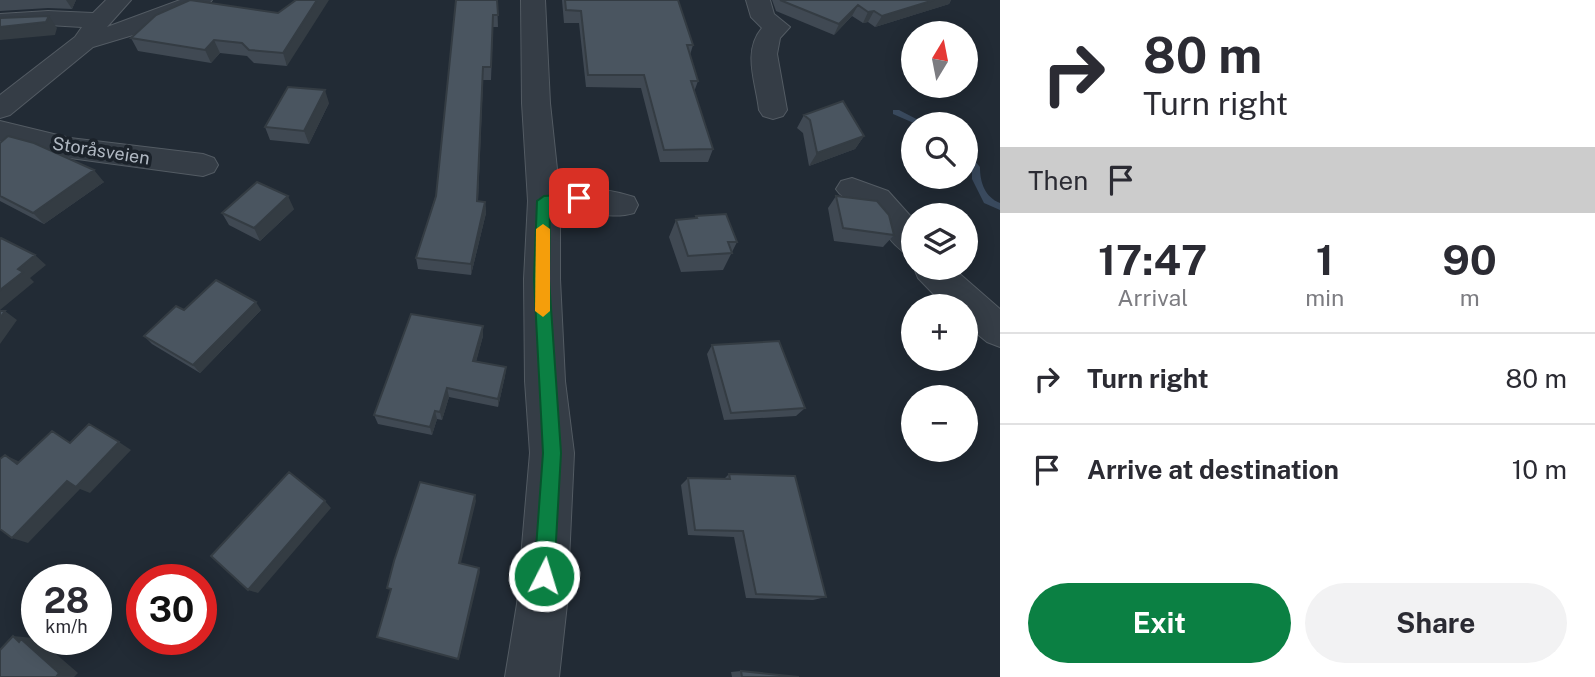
<!DOCTYPE html>
<html lang="en">
<head>
<meta charset="utf-8">
<style>
  :root { --surface:#fff; --page:#f2f2f3; --text:#2b2b33; --muted:#7c7c81; --line:#e1e1e2; --accent:#0b8043 }
  body { margin:0; font-family:"Public Sans",sans-serif; background:var(--page); color:var(--text); height:100vh; display:flex; flex-direction:column; font-size:26px; white-space:nowrap }
  * { box-sizing:border-box; margin:0 }
  p { font-size:23px; color:var(--muted) }
  .icon { flex:none; width:38px; height:38px; fill:none; stroke:currentColor; stroke-width:2; stroke-linecap:round; stroke-linejoin:round }
  .map { position:relative; flex:1; overflow:hidden }
  .side { display:flex; flex-direction:column; background:var(--surface); width:595px }
  .side>* { flex:none }
  .hud { background:#fff; color:var(--text); overflow:hidden }
  .needle { width:46px; rotate:10deg }
  .controls { position:absolute; left:901px; top:21px; display:grid; gap:14px }
  .controls a { display:grid; place-items:center; width:77px; height:77px; border-radius:50%; background:var(--surface); box-shadow:0 4px 18px #0003; font-size:35px }
  .speed { position:absolute; left:21px; top:564px; display:flex; gap:14px; font-size:35px; font-weight:700; text-align:center }
  .speed>* { display:grid; place-content:center; width:91px; height:91px; border-radius:50%; background:var(--surface); box-shadow:0 4px 18px #0003; line-height:1 }
  .speed small { font-size:18px; font-weight:400 }
  .speed .limit { border:10px solid #d22; background:#fff; color:#111 }
  .pin { position:absolute; display:grid; place-items:center; width:60px; height:60px; color:#fff; margin:-30px; border-radius:14px; box-shadow:0 4px 10px #0006 }
  .me { position:absolute; width:77px; margin:-38px; rotate:5deg; stroke-linejoin:round; filter:drop-shadow(0 0 5px #0008) }
  .turn { display:flex; align-items:center; gap:24px; height:147px; padding:0 28px; font-size:32px }
  .turn .icon { width:91px; height:91px; stroke-width:2.5 }
  .turn b { display:block; font-size:49px; line-height:60px }
  .then { display:flex; align-items:center; height:66px; padding:0 28px; background:#0003; gap:14px; font-size:26px }
  .eta { display:flex; justify-content:space-evenly; align-items:center; height:119px; text-align:center }
  .eta b { font-size:42px; font-weight:700; line-height:49px }
  .cta { display:flex; gap:14px; margin-top:auto; padding:14px 28px }
  .cta a { flex:1; height:80px; border-radius:42px; background:var(--accent); color:#fff; font-size:28px; font-weight:700; line-height:80px; text-align:center }
  .cta a+a { background:var(--page); color:var(--text) }
  ul { padding:0; list-style:none }
  li { display:flex; align-items:center; gap:21px; height:91px; padding:0 28px; border-top:2px solid var(--line) }
  li div { flex:1 }
  li b { display:block; font-size:26px }
  li em { font-style:normal }
  main { display:flex; flex:1; min-height:0 }
  .map>svg:first-child { display:block }
</style>
</head>
<body>
<main>
<div class="map">
<svg width="1000" height="677" viewBox="0 0 1000 677">
  <rect width="100%" height="100%" fill="#222b35"/>
  <g fill="none" stroke-linecap="round" stroke-linejoin="round">
    <!-- stream -->
    <path fill="#39495d" fill-rule="evenodd" d="M893,110H899L926,124H916L893,114Z
      M966,153L969,154L980,167C980,183 985,197 1000,203V210L984,203L972,179V168L966,161Z"/>
    <!-- minor casing -->
    <g stroke="#535b63" stroke-width="2">
      <path id="minor" d="M106,0H131L107,27L180,0H212L208,5L153,29L93,47L10,115L0,118V95L75,37L82,27L48,25L0,28V14L48,11L93,13Z
        M521,0H545L550,103L559,188C584,187 610,189 634,197L638,205L634,213C611,220 584,210 560,212V279L565,381L574,453L567,604L559,677H505L517,604L530,453L525,381L524,279L528,201L522,103Z
        M746,0H770L774,14L790,27L780,38L777,54L787,110L783,116L773,119L763,116L759,110C756,82 742,52 762,28L751,17Z
        M0,121L70,138L203,154L214,158L218,165L214,172L203,176L70,158L0,141Z
        M852,178L888,191L914,220V257C892,250 883,226 868,210C858,200 844,202 836,189L841,181Z
        M914,268H953L1000,309V347L987,342L966,325V306H945L918,278Z"/>
    </g>
    <!-- minor -->
    <use href="#minor" fill="#353d46" fill-rule="evenodd"/>
  </g>
  <!-- wall -->
  <path fill="#404953" d="M0,0H76L72,9L48,8L0,11Z
    M497,0L498,27H493L491,80H483L478,201L485,202L486,213L471,275L418,269L416,258Z
    M562,0H678L693,45L690,55L698,81L694,92L713,149L708,162H660L641,88L586,87L579,23H564Z
    M772,0H951L949,4L875,27L868,22L863,23L852,16L834,35L776,11Z
    M278,13L287,66L254,63L247,56L220,53L211,63L138,51L131,38Z
    M329,103L309,144L270,140L265,127Z
    M804,115L864,136L855,149L809,166L803,133L797,128Z
    M0,143L104,182L44,224L0,201Z
    M836,196L894,235L883,247L834,241L828,208Z
    M294,209L260,241L229,225L222,213Z
    M696,216L737,242L723,270L681,272L669,237L676,220L695,218Z
    M184,310H261L200,373L152,344L144,336Z
    M483,326V336L476,361L506,367L505,376L498,407L449,397L442,420L437,419L432,435L378,424L374,415Z
    M712,345L805,408L796,416L724,420L707,354Z
    M729,474L826,597L813,600L746,598L734,537L688,535L681,485L688,478L724,479Z
    M741,671L799,677H732L731,672Z"/>
  <!-- shaded-wall -->
  <path fill="#343c43" d="M66,0H76L72,9Z
    M317,0H329L287,66L283,53Z
    M934,0H951L949,4L875,27L882,16Z
    M858,5L852,16L834,35L839,24Z
    M874,11L868,22L863,23L868,12Z
    M49,16L57,28L55,35L0,40V27Z
    M214,40L220,53L211,63L205,50Z
    M483,67V80L477,212V201Z
    M325,90L329,103L309,144L304,131Z
    M864,136L855,149L809,166L817,153Z
    M94,170L104,182L44,224L33,213Z
    M288,196L294,209L260,241L254,228Z
    M485,202L486,213L471,275V264Z
    M35,255L46,265L30,278L34,282L0,310V290L18,269Z
    M256,302L261,310L200,373L193,365Z
    M5,311L17,320L0,344V318Z
    M483,326V336L474,370L473,361Z
    M506,367L505,376L498,407V399Z
    M447,388L449,397L442,420L440,412Z
    M435,411L437,419L432,435L430,427Z
    M119,442L131,450L90,493L80,489L28,543L12,538L67,481Z
    M5,455L20,462L17,464Z
    M475,495L476,501L460,567L459,563Z
    M325,501L331,508L258,593L248,590Z
    M479,568L480,572L459,660L458,659Z
    M13,636L33,638L35,640L41,641L78,673L74,677H56Z"/>
  <!-- building -->
  <path fill="#4a5560" stroke="#343c43" stroke-width="2" d="M190,0L278,13L296,0H317L283,53L249,50L242,43L214,40L205,50L131,38L156,15Z
    M456,0H497L498,15H493L491,67H483L477,201L485,202L471,264L416,258L436,196Z
    M565,0H678L693,45H687L698,81H691L713,149L664,150L644,75H588L581,11L566,10Z
    M780,0H934L882,16L874,11L868,12L858,5L839,24Z
    M49,16L46,22L0,27V18Z
    M288,87L325,90L304,131L265,127Z
    M843,101L864,136L817,153L810,120L804,115Z
    M8,136L34,143L94,170L33,213L0,196V143Z
    M257,182L288,196L254,228L222,213Z
    M836,196L877,201L889,215L894,235L843,228Z
    M726,214L737,242H728L732,253L688,256L676,220L697,218L696,216Z
    M1,238L35,255L18,269L23,272L0,290V239Z
    M216,280L256,302L193,365L144,336L176,306L184,310Z
    M0,311H5L0,318Z
    M411,314L483,326L473,361L506,367L498,399L447,388L440,412L435,411L430,427L374,415Z
    M779,341L805,408L731,413L712,345Z
    M89,424L119,442L76,487L67,481L12,538L0,529V459L5,455L17,464L52,431L70,443Z
    M289,472L325,501L248,590L211,556Z
    M729,474L795,476L826,597L756,594L743,531L695,530L688,478L730,479Z
    M420,482L475,495L459,563L479,568L458,659L377,637L391,589L387,588L394,561Z
    M13,636L19,642L21,639L59,673L56,677H0V650Z
    M741,671L799,677H742Z"/>
  <!-- route -->
  <path fill="#0b8043" stroke="#07532c" stroke-width="2" d="M579,194L584,195V202L550,205L549,279L561,453L554,576L551,583L544,586L537,583L534,576L543,453L534,279L537,201L544,196Z"/>
  <!-- slow -->
  <path fill="#f59e0b" d="M543,224L550,229V311L543,317L535,311L536,229Z"/>
  <g text-anchor="middle" stroke-width="7" stroke-linejoin="round" paint-order="stroke">
    <!-- far-street labels -->
    <g font-size="18" fill="#b0b8c2" stroke="#1b222a">
      <text transform="translate(101 151) rotate(9)" y="6">Storåsveien</text>
    </g>
  </g>
</svg>
<div class="controls">
<a><svg class="needle" viewBox="-14 -14 28 28"><path d="M0-13l5 13h-10z" fill="#e53935"/><path d="M0 13l5-13h-10z" fill="#7c7c81"/></svg></a>
<a><svg class="icon" aria-label="search" viewBox="0 0 24 24"><circle cx="10" cy="10" r="6"/><path d="M15 15l6 6"/></svg></a>
<a><svg class="icon" aria-label="layers" viewBox="0 0 24 24"><path d="M12 4l9 5-9 5-9-5zM3 14l9 5 9-5"/></svg></a>
<a>+</a>
<a>−</a>
</div>
<div class="speed"><div>28<small>km/h</small></div><div class="limit">30</div></div>
<div class="pin" style="left:579px;top:198px;background:#d93025"><svg class="icon" aria-label="arrive" viewBox="0 0 24 24"><path d="M6 21V4h12l-3 4 3 4H6"/></svg></div>
<svg class="me" style="left:544px;top:576px" viewBox="-20 -20 40 40"><circle r="17" fill="#0b8043" stroke="#fff" stroke-width="3"/><path d="M0-11L8 9 0 5-8 9z" fill="#fff"/></svg>
</div>
<section class="side">
<div class="hud">
<div class="turn"><svg class="icon" aria-label="right" viewBox="0 0 24 24"><path d="M7 20v-9h11M14 6l5 5-5 5"/></svg><div><b>80 m</b>Turn right</div></div>
<div class="then">Then<svg class="icon" aria-label="arrive" viewBox="0 0 24 24"><path d="M6 21V4h12l-3 4 3 4H6"/></svg></div>
</div>
<div class="eta">
<div><b>17:47</b><p>Arrival</p></div>
<div><b>1</b><p>min</p></div>
<div><b>90</b><p>m</p></div>
</div>
<ul>
<li><svg class="icon" aria-label="right" viewBox="0 0 24 24"><path d="M7 20v-9h11M14 6l5 5-5 5"/></svg><div><b>Turn right</b></div><em>80 m</em></li>
<li><svg class="icon" aria-label="arrive" viewBox="0 0 24 24"><path d="M6 21V4h12l-3 4 3 4H6"/></svg><div><b>Arrive at destination</b></div><em>10 m</em></li>
</ul>
<div class="cta"><a>Exit</a><a>Share</a></div>
</section>
</main>
</body>
</html>
